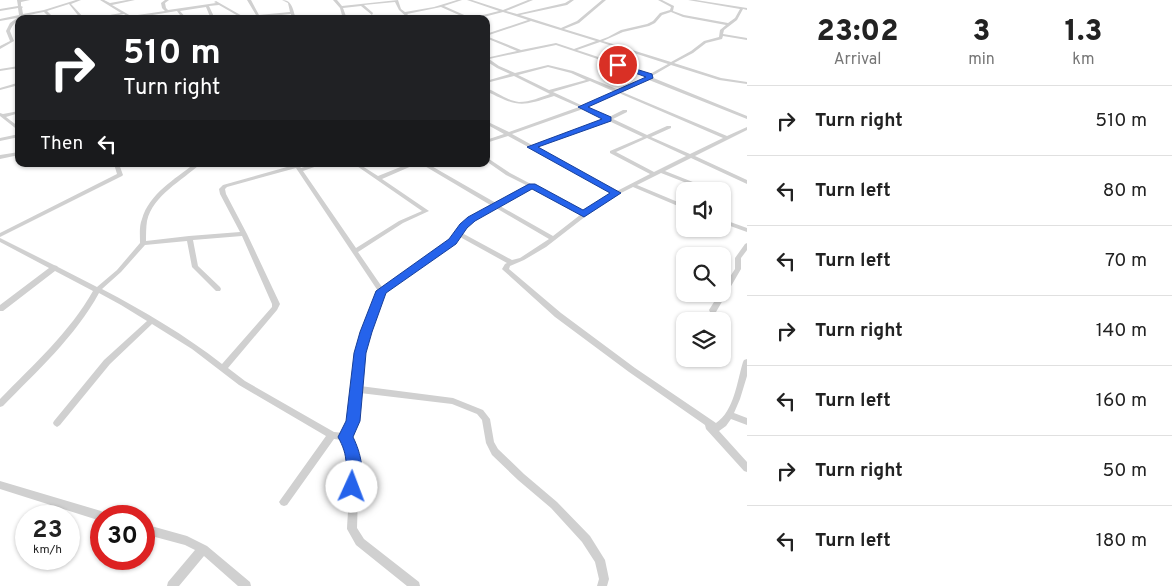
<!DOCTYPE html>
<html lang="en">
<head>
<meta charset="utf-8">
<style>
  :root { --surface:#fff; --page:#f6f6f6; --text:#222; --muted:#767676; --line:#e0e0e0 }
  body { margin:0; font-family:Overpass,sans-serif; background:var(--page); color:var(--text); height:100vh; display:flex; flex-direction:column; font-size:19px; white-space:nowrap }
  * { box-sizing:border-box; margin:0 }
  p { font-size:16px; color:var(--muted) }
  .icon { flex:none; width:28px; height:28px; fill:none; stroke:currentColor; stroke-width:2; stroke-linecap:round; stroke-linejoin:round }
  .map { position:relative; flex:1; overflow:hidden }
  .panel { display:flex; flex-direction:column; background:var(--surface); width:425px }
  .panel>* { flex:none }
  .hud { position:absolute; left:15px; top:15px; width:475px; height:152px; border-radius:10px; box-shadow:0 1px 4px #0004; background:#202124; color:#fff; overflow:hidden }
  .tools { position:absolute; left:676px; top:182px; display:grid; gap:10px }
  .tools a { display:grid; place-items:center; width:55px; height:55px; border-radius:10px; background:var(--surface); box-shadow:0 1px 4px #0004; font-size:25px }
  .speed { position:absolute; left:15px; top:505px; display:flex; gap:10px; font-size:25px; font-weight:700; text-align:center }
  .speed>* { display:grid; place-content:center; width:65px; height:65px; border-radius:50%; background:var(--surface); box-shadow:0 1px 4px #0004; line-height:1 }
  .speed small { font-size:12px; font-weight:400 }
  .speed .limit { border:8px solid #d22; background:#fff; color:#111 }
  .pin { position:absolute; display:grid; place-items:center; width:42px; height:42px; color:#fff; margin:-21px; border:2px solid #fff; border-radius:50%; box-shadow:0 1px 5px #0007 }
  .me { position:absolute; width:55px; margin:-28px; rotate:2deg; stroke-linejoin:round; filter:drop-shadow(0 0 4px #0008) }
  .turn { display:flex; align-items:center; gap:18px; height:105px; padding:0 25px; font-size:22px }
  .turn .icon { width:65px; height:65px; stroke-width:2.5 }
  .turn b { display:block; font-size:35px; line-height:42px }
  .then { display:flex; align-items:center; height:48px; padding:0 25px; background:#0003; gap:10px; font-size:19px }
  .eta { display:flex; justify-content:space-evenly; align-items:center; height:85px; text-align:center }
  .eta b { font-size:30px; font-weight:800; line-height:35px }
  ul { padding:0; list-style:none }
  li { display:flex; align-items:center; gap:15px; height:70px; padding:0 25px; border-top:1px solid var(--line) }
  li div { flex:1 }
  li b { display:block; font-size:19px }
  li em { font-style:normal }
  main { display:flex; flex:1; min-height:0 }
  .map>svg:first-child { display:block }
</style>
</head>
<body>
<main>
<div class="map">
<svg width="747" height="586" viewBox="0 0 747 586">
  <rect width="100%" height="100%" fill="#fff"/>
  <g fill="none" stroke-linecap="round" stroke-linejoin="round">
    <!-- minor -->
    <path fill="#d0d0d0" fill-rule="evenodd" d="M17,0H30L21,2V6L23,7L22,8L23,14L44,10L76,0H81L71,4L85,19H81L69,4L47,11L55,19H51L44,12C29,15 16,16 10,31L14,41L0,49V46L10,41L6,31L10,23L17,18L0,21V19L19,15L18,8L0,11V9L18,6Z
      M100,0H104L110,3L127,0H135L112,5L131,16L165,11L162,8L161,3L165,0H169L165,3L166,8L168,10L216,3L214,2L216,1L244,17L256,15L247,0H251L259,15L290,12L288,3L282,0C293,0 293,11 296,19H292L291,14L243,19H228L240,17L219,5L209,6L215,19H211L206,7L180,11L187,19H183L177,11L134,18L136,19H131L124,14L97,19H88L121,13Z
      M333,0H337L342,6L398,0L401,9L405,12L434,7L457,0H462L444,6L471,18L499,11L467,0H472L503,10L528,0H533L506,11L517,14L565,3L570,0H574L567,5L520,15L561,28L577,21L602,0H606L579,23L564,29L600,40L608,37L621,30L647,24L653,21L660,13L670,10L671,7L658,0H662L674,6L673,11L684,15L728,23L735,18L740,9L688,0H696L747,8V10L743,9L737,20L724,30L723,34L747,38V40L723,36L722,39L706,43L693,53L674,63L721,78L747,82V84L719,80L671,65L652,76L651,77L747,116V119L649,80L622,92L727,136L747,127V130L695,156L747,180V184L691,158L665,171L713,190L714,191H707L661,173L637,185L685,205V209L633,187L619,194L586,216L546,247L524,260L510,266L509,269L561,313L635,368L716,423C734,411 737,382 743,362L744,360L747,359V376L740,399L734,413L747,418V425L731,419L726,426L719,431L747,462V472L744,471L706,429L705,425L629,372L555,317L503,270L502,269L505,264L507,263L460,237L455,243L384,292L366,345L362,363L360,386L453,398L483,410L490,419L494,442L498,449L524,474L557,502L590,536L605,560L609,579L607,586H597L599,579L595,562L582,542L551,508L518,480L492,455L486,443L482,420L477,414L452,404L360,393L357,419L350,437L355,448L359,465L357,528L364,539L419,582L420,586H407L356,545L347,529C348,503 354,464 343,440L334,439L287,505L284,506L281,505L279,502L281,499L326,436L239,385L192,349L152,324L110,364L60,425L57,427L54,425L53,423L54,421L104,360L147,321L121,305L99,293C75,337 37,371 3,406L0,407V399C33,365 70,332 93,291L55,271L3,311H0V305L49,268L0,242V238L54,265L57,266L58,267L97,287L117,270L140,243C140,235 139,226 142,219C149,194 175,179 194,164H200C182,181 153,195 147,221C146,228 146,234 146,241L189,236L240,232L220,194L219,189L223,185L294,165V164H298L301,168L314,164H320V165L303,171L356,248L399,221L422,211L354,164H359L378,176L408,164H414V165L382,179L429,211L403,223L358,252L382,287L451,241L456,232L470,218L492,206L423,165V164H428L496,203L528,186L506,175L486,161V157L510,173L584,212L613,193L508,136L486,143V140L504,134L486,124V121L509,132L579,107L554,96C520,107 518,107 486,91V88C497,92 508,101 519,102C530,102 541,97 550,94L514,76L486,83V81L510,74L497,68L486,61V58L517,51L486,38V34L528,20L503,12L476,19H468L441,7L407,14L413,19H409L399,10L395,2L364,5L373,13L372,15L361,6L343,8L347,19H343L340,8ZM671,12L683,17L726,25L720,30L719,37L704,41L691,51L671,62L603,41L623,32L649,26L655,23L662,15ZM531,21L596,41L574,49L556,43L521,50L486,36ZM600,42L668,64L650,74L577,50ZM556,45L648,76L647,77L619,90L573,71L548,65L515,73L499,66L489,59ZM548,67L571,73L586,80L549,90L518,75ZM590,81L615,92L583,106L553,92ZM619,93L723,138L690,154L651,137L671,128V126H667L647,135L613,119L627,112V110H623L609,117L587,107ZM583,109L605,119L532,145L512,134ZM609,121L643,137L610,151V153L650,174L617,191L536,147ZM647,138L686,156L654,172L616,152ZM296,168L378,291L358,345L355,363L352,387L351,389L352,391C351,405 350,420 344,433L334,432L245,381L228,368L277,310L280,304L247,234L226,194L225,189L227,187ZM532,188L580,215L553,236L500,206ZM496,208L549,239L520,258L512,260L462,233C471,221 483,215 496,208ZM242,236L272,304V307L222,364C185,335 144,311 102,289L121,272L145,245L187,241L192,267L216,291H220L221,289L220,287L198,266L193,240Z
      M19,66V68L0,71V69Z
      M17,83H19V85L0,90V88Z
      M19,111V113L6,117L19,127V131L0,116V113L3,114Z
      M19,134V137L0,141V138Z
      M19,152V155L0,159V155Z
      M114,164H119L123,175L122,176L0,237V233L117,174Z
      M722,193L728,195L729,196L726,198L722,197Z
      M722,219L747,228V232L722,223Z
      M747,243V250L741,258V269L716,312H710L709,310L719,294H722V289L735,269V258L745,244Z
      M0,481L101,511L104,513L106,516H101V521L0,489Z
      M144,524L187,536L207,546L250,582L251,586H238L204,556L179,586H167L168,582L195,550L185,545L144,534Z"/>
  </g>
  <!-- route -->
  <path fill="#2563eb" stroke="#184099" d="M616,63L652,74L653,78L588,107L611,117V121L538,147L621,193L584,217L532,189L475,221L467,228L456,244L386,293L372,332L366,353L360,421L353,437C361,453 366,475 358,492L352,494L347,492C343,483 347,473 346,464C346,454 343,446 338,437L346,421L354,353L360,332L376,291L449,239L460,224L468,217L529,184H535L583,210L610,193L527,147L602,119L578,107L646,77L616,66Z"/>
</svg>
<div class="tools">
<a><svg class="icon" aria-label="sound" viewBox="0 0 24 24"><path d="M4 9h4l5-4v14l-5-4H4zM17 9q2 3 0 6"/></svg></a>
<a><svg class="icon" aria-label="search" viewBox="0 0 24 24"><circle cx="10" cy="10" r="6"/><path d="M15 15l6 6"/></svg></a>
<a><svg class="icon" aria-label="layers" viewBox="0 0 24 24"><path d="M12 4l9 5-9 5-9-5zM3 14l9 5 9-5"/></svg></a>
</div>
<div class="speed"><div>23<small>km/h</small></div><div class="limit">30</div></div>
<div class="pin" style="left:618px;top:65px;background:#d93025"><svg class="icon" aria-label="arrive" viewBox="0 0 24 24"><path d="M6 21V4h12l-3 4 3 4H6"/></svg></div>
<svg class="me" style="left:352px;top:487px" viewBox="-20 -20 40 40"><circle r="19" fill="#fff"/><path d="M0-13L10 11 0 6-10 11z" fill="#2563eb"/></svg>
<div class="hud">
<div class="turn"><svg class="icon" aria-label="right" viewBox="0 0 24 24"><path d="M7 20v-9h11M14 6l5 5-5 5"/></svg><div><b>510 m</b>Turn right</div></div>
<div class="then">Then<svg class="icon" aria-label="left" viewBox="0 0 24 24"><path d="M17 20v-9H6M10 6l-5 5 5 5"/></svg></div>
</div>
</div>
<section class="panel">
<div class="eta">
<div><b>23:02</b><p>Arrival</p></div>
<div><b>3</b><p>min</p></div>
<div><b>1.3</b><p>km</p></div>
</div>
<ul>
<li><svg class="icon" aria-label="right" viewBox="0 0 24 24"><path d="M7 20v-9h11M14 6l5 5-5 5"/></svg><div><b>Turn right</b></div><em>510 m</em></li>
<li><svg class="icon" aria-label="left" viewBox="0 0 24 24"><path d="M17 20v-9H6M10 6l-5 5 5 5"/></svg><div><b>Turn left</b></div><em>80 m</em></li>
<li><svg class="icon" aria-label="left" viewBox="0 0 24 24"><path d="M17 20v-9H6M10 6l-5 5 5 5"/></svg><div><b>Turn left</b></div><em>70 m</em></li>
<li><svg class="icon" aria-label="right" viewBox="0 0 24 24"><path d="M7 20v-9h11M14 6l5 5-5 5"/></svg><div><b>Turn right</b></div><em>140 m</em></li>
<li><svg class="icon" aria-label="left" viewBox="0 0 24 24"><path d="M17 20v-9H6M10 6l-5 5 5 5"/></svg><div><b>Turn left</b></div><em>160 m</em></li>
<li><svg class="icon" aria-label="right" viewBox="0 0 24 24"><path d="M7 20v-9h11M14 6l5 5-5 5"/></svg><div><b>Turn right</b></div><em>50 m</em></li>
<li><svg class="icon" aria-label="left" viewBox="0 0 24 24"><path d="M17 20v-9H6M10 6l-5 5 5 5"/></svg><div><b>Turn left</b></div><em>180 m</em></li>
</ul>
</section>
</main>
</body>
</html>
